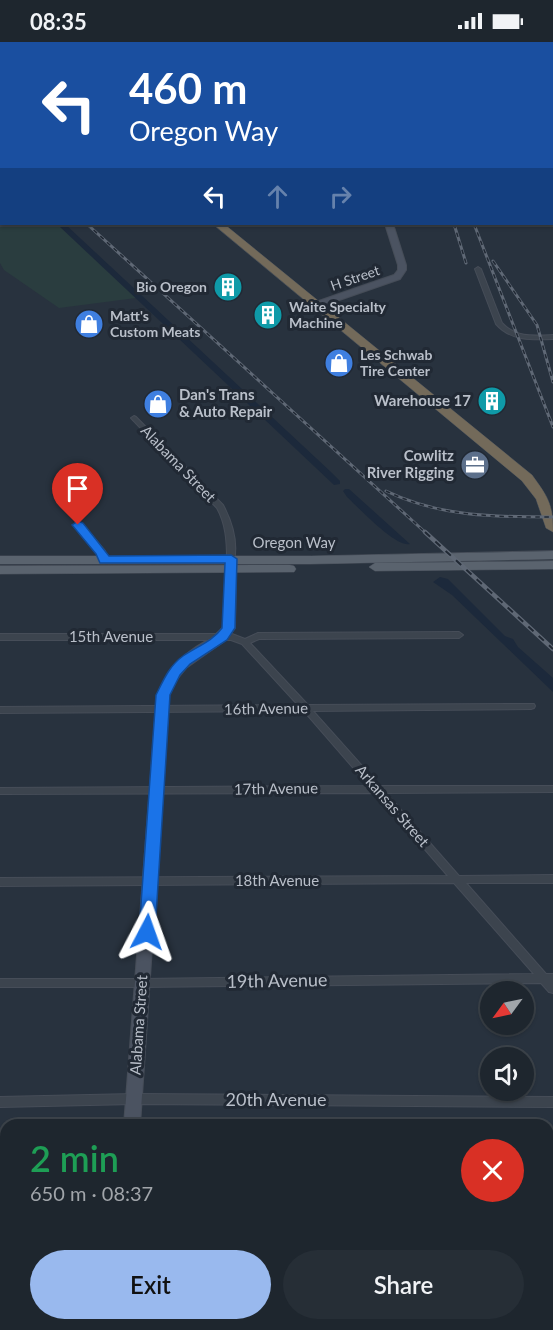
<!DOCTYPE html>
<html lang="en">
<head>
<meta charset="utf-8">
<style>
  :root { --surface:#1e262e; --page:#262e36; --text:#f1f3f6; --muted:#a1a5aa; --line:#3c434a; --accent:#99b9ee }
  body { margin:0; font-family:Lato,sans-serif; background:var(--page); color:var(--text); height:100vh; display:flex; flex-direction:column; font-size:22px; white-space:nowrap }
  * { box-sizing:border-box; margin:0 }
  p { font-size:20px; color:var(--muted) }
  .icon { flex:none; width:33px; height:33px; fill:none; stroke:currentColor; stroke-width:2; stroke-linecap:round; stroke-linejoin:round }
  .map { position:relative; flex:1; overflow:hidden }
  .details { position:absolute; left:0px; top:1077px; width:554px; height:212px; display:flex; flex-direction:column; background:var(--surface); border-radius:18px 18px 0 0; box-shadow:0 2px 4px #0004,0 0 0 2px var(--line) }
  .details>* { flex:none }
  .hud { position:absolute; left:0px; top:0px; width:554px; height:183px; box-shadow:0 2px 4px #0004,0 0 0 2px var(--line); background:#1a4fa0; color:#fff; overflow:hidden }
  .needle { width:39px; rotate:237deg }
  .controls { position:absolute; left:480px; top:939px; display:grid; gap:12px }
  .controls a { display:grid; place-items:center; width:54px; height:54px; border-radius:50%; background:var(--surface); box-shadow:0 2px 4px #0004,0 0 0 2px var(--line); font-size:30px }
  .pin { position:absolute; display:grid; place-items:center; width:51px; height:51px; color:#fff; margin:-62px -26px; border-radius:50% 50% 50% 0; rotate:-45deg; box-shadow:0 0 6px #0007 }
  .pin .icon { rotate:45deg }
  .me { position:absolute; width:66px; margin:-33px; rotate:4deg; stroke-linejoin:round; filter:drop-shadow(0 0 4px #0008) }
  .turn { display:flex; align-items:center; gap:21px; height:126px; padding:0 30px; font-size:27px }
  .turn .icon { width:78px; height:78px; stroke-width:2.5 }
  .turn b { display:block; font-size:42px; line-height:51px }
  .lanes { display:flex; align-items:center; height:57px; padding:0 30px; background:#0003; justify-content:center; gap:30px; direction:ltr }
  .lanes .off { opacity:.35 }
  .round { display:grid; place-items:center; flex:none; width:63px; height:63px; border-radius:32px; background:var(--page) }
  .overview { display:flex; align-items:center; justify-content:space-between; height:102px; padding:0 30px }
  h1 { font-size:36px; font-weight:600; line-height:45px; color:#1e9e55 }
  .cta { display:flex; gap:12px; margin-top:auto; padding:12px 30px }
  .cta a { flex:1; height:69px; border-radius:36px; background:var(--accent); color:#111; font-size:24px; font-weight:600; line-height:69px; text-align:center }
  .cta a+a { background:var(--page); color:var(--text) }
  .status { display:flex; justify-content:space-between; align-items:center; height:42px; padding:0 30px; background:var(--surface); direction:ltr }
  .status svg { height:16px; fill:currentColor }
  .map>svg:first-child { display:block }
</style>
</head>
<body>
<div class="status"><b>08:35</b><svg viewBox="0 0 49 12"><path d="M0 12V9h3v3zM5 12V6h3v6zM10 12V3h3v9zM15 12V0h3v12zM26 1h20v11H26zM47 4h2v5h-2z"/></svg></div>
<div class="map">
<svg width="553" height="1288" viewBox="0 0 553 1288">
  <rect width="100%" height="100%" fill="#28323e"/>
  <!-- green -->
  <path fill="#2a3d3f" d="M0,128L2,182H57L136,256L59,266L4,228L0,221Z
    M548,1198H553V1288H131V1282H548Z"/>
  <!-- water -->
  <path fill="#1c293b" d="M57,182H65L331,430L340,439V442L334,443Z
    M345,447H349L410,502C396,506 358,465 347,455L343,449Z
    M440,535L448,537L505,594L513,597L518,605L553,636V650L452,553L433,540Z"/>
  <g fill="none" stroke-linecap="round" stroke-linejoin="round">
    <!-- street casing -->
    <g stroke="#464d58" stroke-width="2">
      <path id="street" d="M552,64H553V66H552Z
        M478,225L481,227L502,281C516,296 534,294 553,293V297C532,298 511,299 496,282L475,227Z
        M134,374L136,375L223,463C232,480 238,500 234,519L231,520L227,517C227,499 226,482 217,466L132,377L131,376Z
        M75,481H81L105,509L108,518L107,520H101L98,512L75,485L74,483Z
        M459,590L463,593L459,596L259,597L250,601L308,663L534,662L535,664L534,666L531,667L313,669L380,744H553V750L386,751L459,834L553,833V841H466L546,932H553V951L549,950L541,941L142,945H0V937H142L534,932L454,841L0,844V836L448,834L376,751L0,752V746L369,744L304,669L0,671V665L298,663L242,602L231,598H0V592H232L245,597L258,591Z
        M134,1052L553,1055V1065L134,1062L0,1065V1055Z
        M553,1184V1196L548,1195V1185Z
        M0,1190H6V1202H0Z"/>
    </g>
    <!-- secondary casing -->
    <g stroke="#464d58" stroke-width="2">
      <path id="secondary" d="M6,0H16L4,2Z
        M51,0H84L83,2Z
        M155,0L170,2H156Z
        M385,182H393L406,223V228L400,237L319,265H313V261L394,233L398,228V223Z
        M231,513L236,517L235,586L223,600L186,626L177,637L169,653L140,1083H124L157,653C165,633 178,617 196,605C206,599 216,594 223,585L226,517Z
        M111,1282H129V1288H111Z"/>
    </g>
    <!-- primary casing -->
    <g stroke="#464d58" stroke-width="1">
      <path id="primary" d="M553,509V517L311,522H0V514H311Z
        M553,519V527L375,529L369,525L375,521Z
        M290,523L294,524L296,527L294,530L0,532V524Z"/>
    </g>
    <!-- highway casing -->
    <g stroke="#474f59" stroke-width="1">
      <path id="highway" d="M0,2H2V8H0Z
        M213,182H224L532,433C548,455 553,462 553,490L546,486L536,457L522,439Z"/>
    </g>
    <!-- street -->
    <use href="#street" fill="#3c444e" fill-rule="evenodd"/>
    <!-- secondary -->
    <use href="#secondary" fill="#4b5361" fill-rule="evenodd"/>
    <!-- primary -->
    <use href="#primary" fill="#5a636e" fill-rule="evenodd"/>
    <!-- highway -->
    <use href="#highway" fill="#736a5a" fill-rule="evenodd"/>
    <!-- rail-far1 casing -->
    <g stroke="#5f6875" stroke-width="3">
      <path id="rail-far1" d="M399,0L402,2
        M87,182L427,492
        M454,182L466,221
        M474,182L553,385
        M493,219L537,283L553,340
        M386,449C440,475 495,475 553,475"/>
    </g>
    <!-- rail casing -->
    <g stroke="#5f6875" stroke-width="4.5">
      <path id="rail" d="M425,490L553,607"/>
    </g>
    <!-- rail-far1 -->
    <use href="#rail-far1" stroke="#212934" stroke-width="1.5" stroke-dasharray="4.5" stroke-linecap="butt"/>
    <!-- rail -->
    <use href="#rail" stroke="#212934" stroke-width="2" stroke-dasharray="7" stroke-linecap="butt"/>
    <!-- street-bridge casing -->
    <g stroke="#464d58" stroke-width="6" stroke-linecap="butt">
      <path id="street-bridge" d="M392,2L394,0"/>
    </g>
    <!-- street-bridge -->
    <use href="#street-bridge" stroke="#3c444e" stroke-width="5"/>
  </g>
  <!-- route -->
  <path fill="#1a73e8" stroke="#114b97" stroke-width="1.5" d="M78,479L83,481L109,514L231,513L237,517L235,586L227,598L190,622L180,633L170,653L155,890L152,895L147,897L141,895L139,890L156,653C163,639 169,624 183,614C196,605 213,599 222,586L225,521H100L96,512L72,483Z"/>
  <!-- icons -->
  <defs>
    <g id="building-disc" transform="scale(1.5)"><circle r="9.5" fill="#0f9aa8" stroke="#212934"/><path d="M-4-6H4V6H1V3H-1V6H-4ZM-2.5-4.3h1.7v1.8h-1.7ZM.8-4.3h1.7v1.8H.8ZM-2.5-1h1.7V.8h-1.7ZM.8-1h1.7V.8H.8Z" fill="#fff"/></g>
    <g id="shop-disc" transform="scale(1.5)"><circle r="9.5" fill="#3f7fe0" stroke="#212934"/><path d="M-5-2.5h2.3a2.7 3.5 0 0 1 5.4 0H5L5.5 6h-11ZM-1.5-2.5h3a1.5 2.3 0 0 0-3 0Z" fill="#fff"/></g>
    <g id="office-disc" transform="scale(1.5)"><circle r="9.5" fill="#5c6f8a" stroke="#212934"/><path d="M-6-3h4V-5.5h4V-3h4V5H-6ZM-1-4.5V-3h2v-1.5ZM-6 0V1H6V0Z" fill="#fff"/></g>
  </defs>
  <g fill-rule="evenodd">
    <use href="#building-disc" x="228" y="245"/>
    <use href="#building-disc" x="268" y="273"/>
    <use href="#shop-disc" x="89" y="282"/>
    <use href="#shop-disc" x="339" y="321"/>
    <use href="#building-disc" x="492" y="359"/>
    <use href="#shop-disc" x="158" y="362"/>
    <use href="#office-disc" x="475" y="423"/>
  </g>
  <g text-anchor="middle" stroke-width="6" stroke-linejoin="round" paint-order="stroke">
    <!-- far-street labels -->
    <g font-size="14" fill="#b9bfc9" stroke="#212934">
      <text transform="translate(355 236) rotate(-19)" y="5">H Street</text>
    </g>
    <!-- far-poi labels -->
    <g font-size="14" font-weight="bold" fill="#b9bfc9" stroke="#212934" text-anchor="start">
      <text x="207" y="250" text-anchor="end">Bio Oregon</text>
      <text x="289" y="270">Waite Specialty<tspan x="289" dy="16">Machine</tspan></text>
      <text x="110" y="279">Matt's<tspan x="110" dy="16">Custom Meats</tspan></text>
      <text x="360" y="318">Les Schwab<tspan x="360" dy="16">Tire Center</tspan></text>
    </g>
    <!-- poi labels -->
    <g font-size="15" font-weight="bold" fill="#b9bfc9" stroke="#212934" text-anchor="end">
      <text x="179" y="358" text-anchor="start">Dan's Trans<tspan x="179" dy="17">&amp; Auto Repair</tspan></text>
      <text x="471" y="364">Warehouse 17</text>
      <text x="454" y="419">Cowlitz<tspan x="454" dy="17">River Rigging</tspan></text>
    </g>
    <!-- street labels -->
    <g font-size="15" fill="#b9bfc9" stroke="#212934">
      <text transform="translate(178 422) rotate(46)" y="5">Alabama Street</text>
      <text x="294" y="506">Oregon Way</text>
      <text x="111" y="600">15th Avenue</text>
      <text transform="translate(266 667) rotate(-1)" y="5">16th Avenue</text>
      <text transform="translate(276 747) rotate(-1)" y="5">17th Avenue</text>
      <text transform="translate(392 764) rotate(49)" y="5">Arkansas Street</text>
      <text x="277" y="844">18th Avenue</text>
      <text transform="translate(139 983) rotate(-86)" y="5">Alabama Street</text>
    </g>
    <!-- near-street labels -->
    <g font-size="18" fill="#b9bfc9" stroke="#212934">
      <text transform="translate(277 939) rotate(-1)" y="6">19th Avenue</text>
      <text x="276" y="1064">20th Avenue</text>
    </g>
  </g>
</svg>
<div class="controls">
<a><svg class="needle" viewBox="-14 -14 28 28"><path d="M0-13l5 13h-10z" fill="#e53935"/><path d="M0 13l5-13h-10z" fill="#a1a5aa"/></svg></a>
<a><svg class="icon" aria-label="sound" viewBox="0 0 24 24"><path d="M4 9h4l5-4v14l-5-4H4zM17 9q2 3 0 6"/></svg></a>
</div>
<div class="pin" style="left:78px;top:483px;background:#d93025"><svg class="icon" aria-label="arrive" viewBox="0 0 24 24"><path d="M6 21V4h12l-3 4 3 4H6"/></svg></div>
<svg class="me" style="left:147px;top:890px" viewBox="-20 -20 40 40"><path d="M0-17L14 15 0 8-14 15z" fill="#1a73e8" stroke="#fff" stroke-width="4"/></svg>
<div class="hud">
<div class="turn"><svg class="icon" aria-label="left" viewBox="0 0 24 24"><path d="M17 20v-9H6M10 6l-5 5 5 5"/></svg><div><b>460 m</b>Oregon Way</div></div>
<div class="lanes"><svg class="icon" aria-label="left" viewBox="0 0 24 24"><path d="M17 20v-9H6M10 6l-5 5 5 5"/></svg><svg class="icon off" aria-label="ahead" viewBox="0 0 24 24"><path d="M12 20V5M6 11l6-6 6 6"/></svg><svg class="icon off" aria-label="right" viewBox="0 0 24 24"><path d="M7 20v-9h11M14 6l5 5-5 5"/></svg></div>
</div>
<section class="details">
<div class="overview"><div><h1>2 min</h1><p>650 m · 08:37</p></div><a class="round" style="background:#d93025;color:#fff"><svg class="icon" aria-label="close" viewBox="0 0 24 24"><path d="M6 6l12 12M18 6L6 18"/></svg></a></div>
<div class="cta"><a>Exit</a><a>Share</a></div>
</section>
</div>
</body>
</html>
